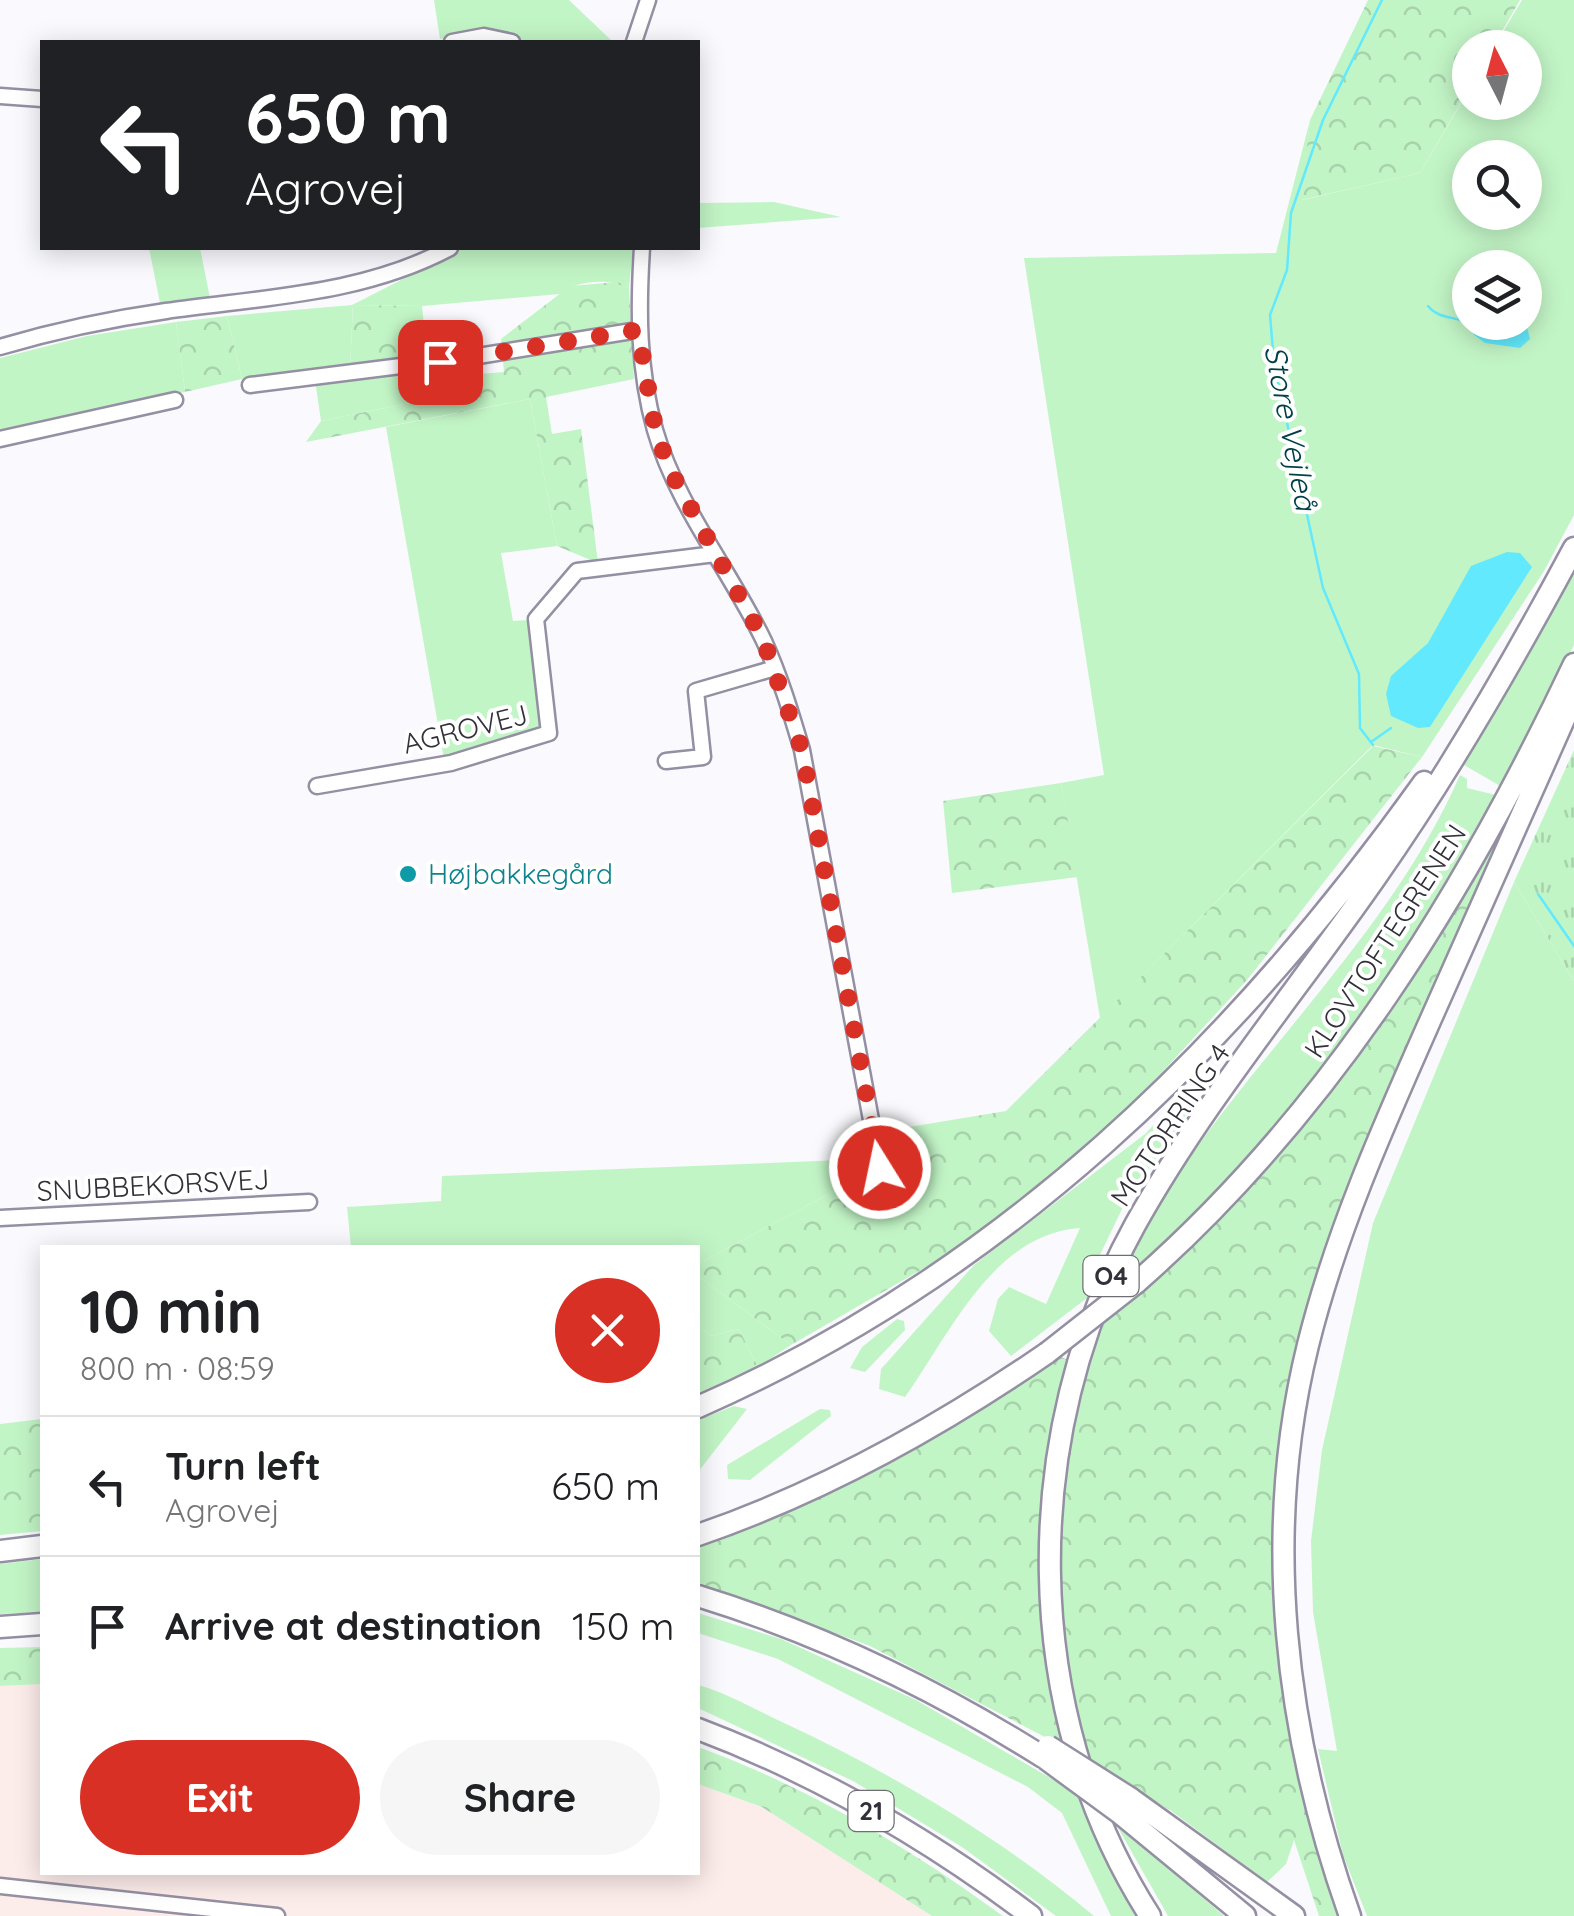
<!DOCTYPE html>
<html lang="en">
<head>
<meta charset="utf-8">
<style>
  :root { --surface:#fff; --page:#f6f6f6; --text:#202124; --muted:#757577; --line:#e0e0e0; --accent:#d93025 }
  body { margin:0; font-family:Quicksand,sans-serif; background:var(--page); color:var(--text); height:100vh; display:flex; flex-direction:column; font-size:38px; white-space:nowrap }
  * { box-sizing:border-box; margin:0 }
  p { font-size:32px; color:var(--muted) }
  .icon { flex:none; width:55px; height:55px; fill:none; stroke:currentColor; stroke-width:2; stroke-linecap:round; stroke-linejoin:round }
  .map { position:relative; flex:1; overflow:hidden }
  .panel { position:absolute; left:40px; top:1245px; width:660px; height:630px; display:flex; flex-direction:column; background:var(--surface); border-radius:0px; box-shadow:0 5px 25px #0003 }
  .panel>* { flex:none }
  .top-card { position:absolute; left:40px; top:40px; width:660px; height:210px; border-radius:0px; box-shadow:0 5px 25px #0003; background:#202124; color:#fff; overflow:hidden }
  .needle { width:65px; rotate:354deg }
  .tools { position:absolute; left:1452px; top:30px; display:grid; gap:20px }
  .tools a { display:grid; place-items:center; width:90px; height:90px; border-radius:50%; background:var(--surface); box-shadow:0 5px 25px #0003; font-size:50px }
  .pin { position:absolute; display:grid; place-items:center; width:85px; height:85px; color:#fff; margin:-42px; border-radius:20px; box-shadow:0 5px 15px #0006 }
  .me { position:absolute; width:110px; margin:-55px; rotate:350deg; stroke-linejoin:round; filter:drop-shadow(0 0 8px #0008) }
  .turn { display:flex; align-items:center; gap:35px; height:210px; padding:0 40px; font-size:45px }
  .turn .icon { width:130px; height:130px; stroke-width:2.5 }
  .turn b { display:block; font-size:70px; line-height:85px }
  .round { display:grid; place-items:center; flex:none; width:105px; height:105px; border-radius:52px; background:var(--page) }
  .headline { display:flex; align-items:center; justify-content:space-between; height:170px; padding:0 40px }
  h1 { font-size:60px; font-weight:700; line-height:75px }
  .primary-button { display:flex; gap:20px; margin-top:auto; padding:20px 40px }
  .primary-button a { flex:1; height:115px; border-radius:60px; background:var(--accent); color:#fff; font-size:40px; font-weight:700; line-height:115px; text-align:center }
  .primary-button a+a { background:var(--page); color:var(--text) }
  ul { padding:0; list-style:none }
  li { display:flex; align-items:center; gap:30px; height:140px; padding:0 40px; border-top:2px solid var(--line) }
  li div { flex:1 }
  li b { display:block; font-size:38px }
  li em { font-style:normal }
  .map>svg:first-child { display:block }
</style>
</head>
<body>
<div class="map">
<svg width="1574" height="1916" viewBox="0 0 1574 1916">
  <defs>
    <pattern id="forest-crowns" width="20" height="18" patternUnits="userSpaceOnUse" patternTransform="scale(2.5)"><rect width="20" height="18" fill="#c2f5c6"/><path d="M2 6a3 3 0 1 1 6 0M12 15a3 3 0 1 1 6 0" fill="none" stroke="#a7d2ab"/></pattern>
    <pattern id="park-tufts" width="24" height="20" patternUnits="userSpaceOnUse" patternTransform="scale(2.5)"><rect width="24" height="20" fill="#c2f5c6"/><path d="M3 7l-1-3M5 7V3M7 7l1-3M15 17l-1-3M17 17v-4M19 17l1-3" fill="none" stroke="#a7d2ab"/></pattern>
  </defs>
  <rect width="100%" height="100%" fill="#faf9fd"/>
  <!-- industrial -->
  <path fill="#fcecea" d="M42,1684V1872H698V1784L762,1807L932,1916H0V1686Z"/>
  <!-- grass -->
  <path fill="#c2f5c6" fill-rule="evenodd" d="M434,0H569L613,42H519L494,30L440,39Z
    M1522,0H1574V515L1544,571L1422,757L1373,745L1100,1018L1061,783L1104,775L1024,258L1276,253L1310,120L1302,200L1420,173L1470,88V102H1525V48L1494,47ZM1470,158H1525V212H1470ZM1470,268H1525V322H1470Z
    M774,202L841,217L698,228V203Z
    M149,248H200L210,298L160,303Z
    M464,248H633L629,288C610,278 576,280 560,294L422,306L353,305L350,368L242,379L227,316L352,305Z
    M176,322L185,392L0,434V358L87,336Z
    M433,366L429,399L321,421L315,380Z
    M530,399L557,546L501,553L513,621L528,620L544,732L444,759L386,427Z
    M1574,573V645L1502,787L1464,765L1466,762Z
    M1460,775L1467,779V788L1496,795C1420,937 1335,1077 1222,1193C1196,1220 1164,1243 1135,1268L1122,1270C1209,1090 1379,960 1460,775Z
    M1514,882L1574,981V1916H1367L1343,1855L1318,1749L1337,1751L1313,1612L1311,1541L1322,1450L1373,1223Z
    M1182,1095L1192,1106L1124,1205L1095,1265L1087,1298L1011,1356L989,1331L998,1299L1009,1287L1046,1304L1080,1228C993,1234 950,1334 905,1397L879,1389L881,1369L974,1265L1145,1134Z
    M868,1159L827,1195L698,1264V1248L351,1247L347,1207L441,1201L442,1176Z
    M698,1276L791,1345L758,1367L739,1329L710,1336L698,1324Z
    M897,1319L904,1321L905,1330L865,1372L850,1368L862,1347Z
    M734,1406L747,1409L698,1472V1420Z
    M820,1409L830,1410L831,1416L750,1480L728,1479L727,1465Z
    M42,1559V1612L0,1614V1564Z
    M698,1613L781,1639L916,1700L1078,1794L1137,1916H1111L1062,1813L1028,1787L778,1659L698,1633Z
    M698,1685C727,1693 754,1709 782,1722C892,1773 1001,1838 1094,1916H1056L962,1847L853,1781L698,1708Z
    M1113,1819L1224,1916H1168Z"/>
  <!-- forest -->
  <path fill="url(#forest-crowns)" d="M1368,0H1520L1493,47L1470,48V87L1420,173L1301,200L1310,120Z
    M618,282L629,288L634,379L546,397L552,434L581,429L598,563L557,546L530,399L306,442L321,421L429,399L433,366L456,361L468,375L504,372L501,339L570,286Z
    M353,305L422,306L427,357L350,368Z
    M227,316L242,379L185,392L176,322Z
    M1373,746L1422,757L1247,980L1099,1141L964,1245L791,1345L698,1276V1264L827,1195L903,1128L1006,1111Z
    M1061,783L1078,877L952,893L943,801Z
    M1512,806L1518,809L1296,1374L1287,1694L1305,1803L1341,1916H1319L1294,1840L1286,1864L1267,1882L1170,1810L1085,1760L1063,1659L1057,1502L1092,1334L1197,1240L1326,1100L1420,965Z
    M698,1324L710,1336L739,1329L758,1367L698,1393Z
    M1061,1357L1070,1361L1048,1460L1041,1554L1066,1748L870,1646L698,1583V1545L851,1481L964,1419Z
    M42,1419V1531L0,1535V1424Z
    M42,1647V1684L0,1686V1648Z
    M698,1747C808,1787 908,1847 1003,1916H932L762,1807L698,1784Z"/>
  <!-- park -->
  <path fill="url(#park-tufts)" d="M1574,750V981L1514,882Z"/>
  <!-- water -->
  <path fill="#62e9fd" d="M1476,323L1498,327L1526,323L1530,339L1520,348L1485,343L1474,335Z
    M1507,552L1520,553L1532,567L1430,727L1418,728L1391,716L1386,694L1391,676L1428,643L1471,566Z"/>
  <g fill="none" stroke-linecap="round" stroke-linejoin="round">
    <!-- stream -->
    <path stroke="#62e9fd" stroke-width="2.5" d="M1428,306C1440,321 1458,315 1474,326
      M1371,742L1391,728
      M1373,745L1360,728L1359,674L1323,588L1274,363L1270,315L1287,270L1291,213L1323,120L1382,0
      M1538,894L1574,946"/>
    <!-- minor casing -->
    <g stroke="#958fa3" stroke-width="19">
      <path id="minor" d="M452,42L484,36L512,42
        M634,42L648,0
        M0,96L42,99
        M642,248C638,310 638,369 655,430C677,506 730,570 764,641C780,676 791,713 802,750L880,1168
        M0,347C54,331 110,319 166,311C264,297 361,295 450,248
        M250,385L472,357L638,330
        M0,439L175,400
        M666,761L703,757L696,691L775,668
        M317,786L451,763L549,733L536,619L577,571L715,554
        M0,1218L309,1202
        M0,1886L277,1916"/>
    </g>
    <!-- highway casing -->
    <g stroke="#958fa3" stroke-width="25">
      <path id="highway" d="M1136,1283C1330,1113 1464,896 1574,664
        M698,1407C1002,1274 1233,1049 1424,782
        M698,1535C823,1492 938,1428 1047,1353
        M0,1551L42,1546
        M698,1596C821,1634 934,1688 1043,1757
        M0,1627L42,1624
        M698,1729C817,1774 929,1839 1031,1916
        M1130,1798L1294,1916
        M1121,1814L1245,1916
        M1150,1916C1019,1712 1019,1435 1135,1225C1203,1103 1296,992 1376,877C1449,773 1514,660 1574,548
        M1350,1916C1285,1734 1261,1535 1308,1345C1336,1232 1383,1127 1430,1021C1478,913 1526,805 1574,697"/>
    </g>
    <!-- minor -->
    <use href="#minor" stroke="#fff" stroke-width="14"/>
    <!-- highway -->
    <use href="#highway" stroke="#fff" stroke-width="20"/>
    <!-- highway-bridge casing -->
    <g stroke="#958fa3" stroke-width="25" stroke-linecap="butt">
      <path id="highway-bridge" d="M1047,1353L1136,1283
        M1048,1746L1130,1798
        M1046,1759L1121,1814"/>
    </g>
    <!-- highway-bridge -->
    <use href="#highway-bridge" stroke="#fff" stroke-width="20"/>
  </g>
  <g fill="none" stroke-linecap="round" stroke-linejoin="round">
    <!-- route -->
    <path stroke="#d93025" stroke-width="18" stroke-dasharray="0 32.4" d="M440,362L638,330L656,433L672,474L763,639L802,750L880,1168"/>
  </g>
  <!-- markers -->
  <circle fill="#0f9aa8" stroke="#fff" stroke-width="4" cx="408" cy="874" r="10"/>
  <g text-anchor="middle" stroke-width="8" stroke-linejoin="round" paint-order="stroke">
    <!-- shield labels -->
    <g fill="#fff" stroke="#706e74" stroke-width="2.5">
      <rect x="1083.5" y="1256" width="55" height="40" rx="8"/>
      <rect x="848.5" y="1791" width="45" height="40" rx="8"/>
    </g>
    <g font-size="25" font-weight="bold" fill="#323038">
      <text x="1111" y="1285">O4</text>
      <text x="871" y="1820">21</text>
    </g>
    <!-- street labels -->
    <g font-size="28" fill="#323038" stroke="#fff">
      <text transform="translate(465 729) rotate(-14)" y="10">AGROVEJ</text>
      <text transform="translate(1385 941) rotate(-57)" y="10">KLOVTOFTEGRENEN</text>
      <text transform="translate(1170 1125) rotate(-56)" y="10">MOTORRING 4</text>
      <text transform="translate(153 1185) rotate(-3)" y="10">SNUBBEKORSVEJ</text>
    </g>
    <!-- culture labels -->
    <g font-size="28" fill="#0d838f" stroke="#fff" text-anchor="start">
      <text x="428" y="884">Højbakkegård</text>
    </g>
    <!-- water labels -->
    <g font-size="30" font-style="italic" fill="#004048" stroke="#fff">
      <text transform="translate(1290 428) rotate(79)" y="10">Store Vejleå</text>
    </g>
  </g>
</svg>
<div class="tools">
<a><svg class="needle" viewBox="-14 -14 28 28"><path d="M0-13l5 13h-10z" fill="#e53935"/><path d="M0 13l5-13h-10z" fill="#757577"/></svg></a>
<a><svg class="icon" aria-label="search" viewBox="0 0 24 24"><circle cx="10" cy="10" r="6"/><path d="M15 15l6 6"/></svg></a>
<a><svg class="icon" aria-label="layers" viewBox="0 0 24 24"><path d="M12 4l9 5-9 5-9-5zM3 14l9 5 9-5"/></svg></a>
</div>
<div class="pin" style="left:440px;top:362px;background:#d93025"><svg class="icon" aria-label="arrive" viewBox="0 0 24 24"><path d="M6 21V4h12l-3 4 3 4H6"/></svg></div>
<svg class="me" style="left:880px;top:1168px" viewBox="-20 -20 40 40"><circle r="17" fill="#d93025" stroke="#fff" stroke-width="3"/><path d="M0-11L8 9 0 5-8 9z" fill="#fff"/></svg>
<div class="top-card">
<div class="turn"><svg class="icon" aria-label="left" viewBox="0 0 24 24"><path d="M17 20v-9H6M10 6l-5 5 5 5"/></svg><div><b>650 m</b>Agrovej</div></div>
</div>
<section class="panel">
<div class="headline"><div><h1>10 min</h1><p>800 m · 08:59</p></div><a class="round" style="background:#d93025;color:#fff"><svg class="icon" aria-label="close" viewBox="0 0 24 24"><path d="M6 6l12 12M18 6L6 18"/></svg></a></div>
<ul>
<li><svg class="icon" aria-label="left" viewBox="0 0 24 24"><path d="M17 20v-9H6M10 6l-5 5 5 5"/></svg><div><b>Turn left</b><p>Agrovej</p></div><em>650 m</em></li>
<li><svg class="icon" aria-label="arrive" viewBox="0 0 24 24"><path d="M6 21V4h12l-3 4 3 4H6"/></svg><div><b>Arrive at destination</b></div><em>150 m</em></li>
</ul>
<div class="primary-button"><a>Exit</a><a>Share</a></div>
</section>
</div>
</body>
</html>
